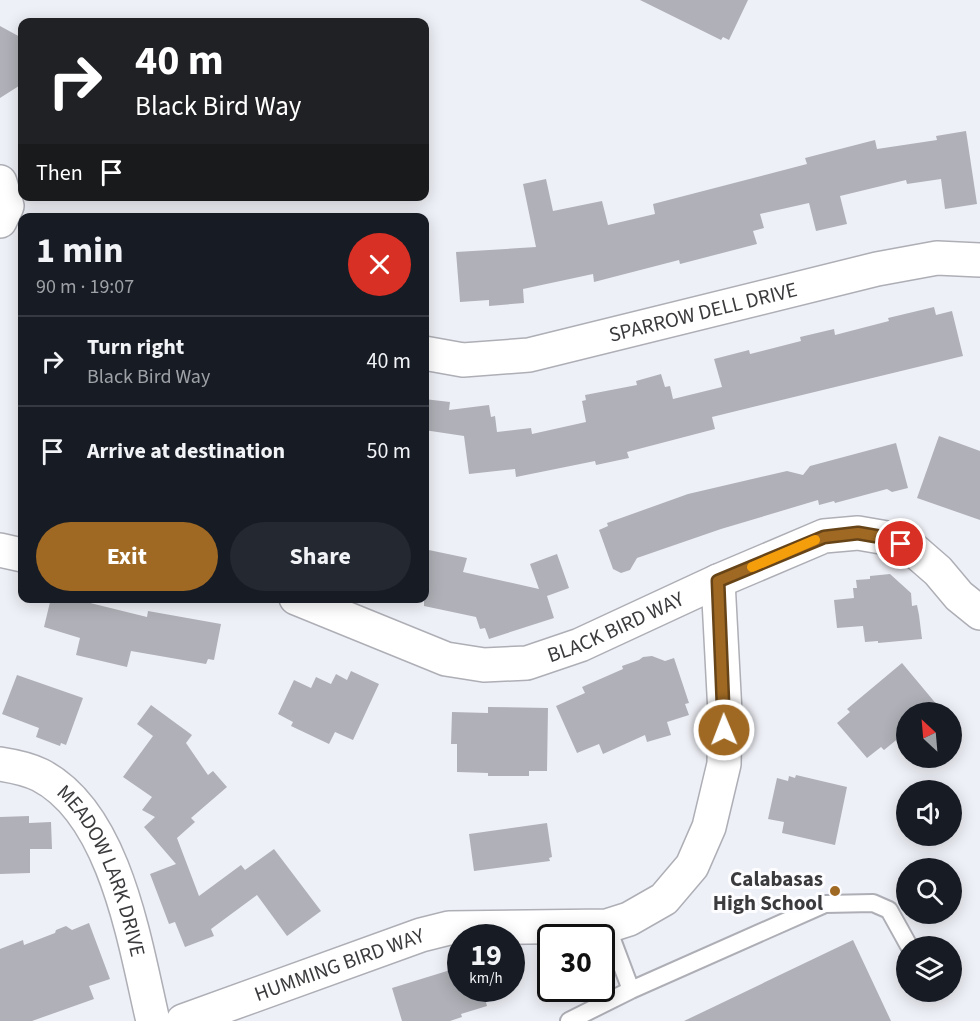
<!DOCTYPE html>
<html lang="en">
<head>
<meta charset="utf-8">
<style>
  :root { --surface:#171b24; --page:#242831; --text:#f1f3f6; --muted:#9ea1a6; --line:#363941; --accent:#9f6923 }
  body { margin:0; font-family:"Source Sans 3",sans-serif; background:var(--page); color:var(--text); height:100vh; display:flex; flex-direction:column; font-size:22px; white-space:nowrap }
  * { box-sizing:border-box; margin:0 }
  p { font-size:20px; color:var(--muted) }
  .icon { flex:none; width:33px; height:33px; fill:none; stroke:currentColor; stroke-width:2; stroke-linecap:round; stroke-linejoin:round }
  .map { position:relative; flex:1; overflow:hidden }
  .drawer { position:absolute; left:18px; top:213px; width:411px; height:390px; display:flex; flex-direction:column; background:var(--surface); border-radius:12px; box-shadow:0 3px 15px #0003 }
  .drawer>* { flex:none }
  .hud { position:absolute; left:18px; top:18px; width:411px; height:183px; border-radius:12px; box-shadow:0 3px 15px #0003; background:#202124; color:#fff; overflow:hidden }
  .needle { width:39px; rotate:334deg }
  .controls { position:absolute; left:896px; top:702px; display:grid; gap:12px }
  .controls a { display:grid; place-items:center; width:66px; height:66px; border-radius:50%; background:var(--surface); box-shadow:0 3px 15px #0003; font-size:30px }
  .speed { position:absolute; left:447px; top:924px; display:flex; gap:12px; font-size:30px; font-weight:700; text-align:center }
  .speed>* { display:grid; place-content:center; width:78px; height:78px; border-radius:50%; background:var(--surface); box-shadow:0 3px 15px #0003; line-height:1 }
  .speed small { font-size:15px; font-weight:400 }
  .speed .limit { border:3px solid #111; border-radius:9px; background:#fff; color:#111 }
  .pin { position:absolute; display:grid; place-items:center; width:51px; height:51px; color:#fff; margin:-26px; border:3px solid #fff; border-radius:50%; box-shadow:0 2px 6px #0007 }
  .me { position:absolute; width:66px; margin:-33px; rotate:359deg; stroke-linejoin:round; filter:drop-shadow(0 0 4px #0008) }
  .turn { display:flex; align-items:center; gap:21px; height:126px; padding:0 18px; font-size:27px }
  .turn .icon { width:78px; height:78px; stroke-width:2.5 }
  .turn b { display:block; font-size:42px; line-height:51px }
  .then { display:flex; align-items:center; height:57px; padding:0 18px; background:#0003; gap:12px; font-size:22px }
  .round { display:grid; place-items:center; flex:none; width:63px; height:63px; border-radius:32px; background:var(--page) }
  .overview { display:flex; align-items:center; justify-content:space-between; height:102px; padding:0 18px }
  h1 { font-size:36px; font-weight:700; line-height:45px }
  .button { display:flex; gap:12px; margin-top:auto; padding:12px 18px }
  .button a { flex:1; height:69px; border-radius:36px; background:var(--accent); color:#fff; font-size:24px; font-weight:700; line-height:69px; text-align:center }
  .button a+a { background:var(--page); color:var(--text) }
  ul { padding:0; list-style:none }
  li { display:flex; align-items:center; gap:18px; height:90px; padding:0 18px; border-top:2px solid var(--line) }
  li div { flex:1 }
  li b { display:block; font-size:22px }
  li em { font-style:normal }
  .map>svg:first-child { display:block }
</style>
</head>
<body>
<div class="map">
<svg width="980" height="1021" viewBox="0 0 980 1021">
  <rect width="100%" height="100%" fill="#eef0f7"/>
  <!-- building -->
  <path fill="#b0b1b8" d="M640,0H748L729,40L723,37L721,40Z
    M0,26L22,38V84L0,98Z
    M966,131L977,204L945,209L941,179L907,184L906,180L840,196L847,224L816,231L809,203L760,214L764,228L753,231L757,244L680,264L679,260L594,282L593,274L523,289L524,303L489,306V300L460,302L456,252L536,247L523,184L546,179L553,211L602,201L608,225L655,214L653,204L807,164L805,158L875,140L877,149L937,140L936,136Z
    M934,307L936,315L952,311L963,356L712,417L715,429L627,452L629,458L596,465L595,461L516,477L515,469L469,474L464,436L424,430V399L450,402L449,410L489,405L491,417L495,416L497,432L531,428L532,434L586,422L582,401L586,400L585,395L637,385L636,381L661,374L665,387L670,386L673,399L722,387L714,359L749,350L750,354L801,341L800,337L834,329L835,335L889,321L888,318Z
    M939,436L980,451V520L917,498Z
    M896,443L908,488L892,492L887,489L835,503L834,501L819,505L818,500L721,529L637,558L630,570L621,573L613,569L599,530L608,526L607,523L688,494L787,471L803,475L810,466Z
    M424,549L467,558L463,572L539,589L530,564L557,554L569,588L547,596L554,618L489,639L485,628L480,629L476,617L424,606Z
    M890,574L911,593L912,606L917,605L919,615L922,639L878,643V641L865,642L863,626L837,628L834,600L854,598L853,588H857L856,580L870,579V576Z
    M51,598H70L147,617L148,611L221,624L214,660L208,659L206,664L131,651L127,667L76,655L80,638L44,627Z
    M652,656L665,661L674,658L689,703L685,704L689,715L667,722L671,735L647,742L645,735L603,754L599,744L577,753L556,706L585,693L582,687L623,669L622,666L639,660L643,657Z
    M902,663L943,712H906V732L884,750L881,747L867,758L837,723L850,712L847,709Z
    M351,671L379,684L353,740L335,732L329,744L291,726L293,722L278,714L294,680L311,688L316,677L331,684L336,674L347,680Z
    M17,675L83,698L66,745L61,743L60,746L36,737L39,728L2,714Z
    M151,705L192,735L186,743L208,775L213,771L227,787L191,818L195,822L177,838L199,896L241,865L245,870L274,849L321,911L287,936L257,895L211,929L214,936L185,947L175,922L169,924L150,874L176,864L144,827L155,817L142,810L152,797L123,777L153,736L137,724Z
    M488,707L548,708L547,771H529V776H488V773L457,772V744H451L452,712L488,713Z
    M796,775L847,787L835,845L782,833L784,822L768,819L777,778L788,781L789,776L795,778Z
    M29,816V823L51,822L52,849H30V873L0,874V817Z
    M547,823L552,857L549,858L550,861L474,871L469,834Z
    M89,923L110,979L89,986L94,999L32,1021H0V949L23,940L24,945L55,933L56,930L66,926L72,930Z
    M853,940L891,1021H684Z
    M460,967V988H482L487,1006L461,1014L462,1017L450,1021H402L392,988Z"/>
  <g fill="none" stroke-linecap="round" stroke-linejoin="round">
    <!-- service casing -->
    <g stroke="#aeafb6" stroke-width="20">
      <path id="service" d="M607,926L631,990
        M569,1021L631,990L825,904L873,903L889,910L909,946"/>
    </g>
    <!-- minor casing -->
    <g stroke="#aeafb6" stroke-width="36">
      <g id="minor">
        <path d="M0,182L7,206L0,221"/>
        <path id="s1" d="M424,353L463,360L529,355L877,269L937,258L980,260"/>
        <path d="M0,550L22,555"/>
        <path id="s2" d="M296,598L446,659L484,665L527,663L580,645L718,581L824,536L858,533L887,538L915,551L938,571L959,596L980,613"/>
        <path id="s3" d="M0,764C13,766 28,769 40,775C116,814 135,945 153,1021"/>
        <path id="s4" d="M183,1021L421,935L449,928L607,926L629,919L664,899L692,866L709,827L724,764L725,713L718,581"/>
      </g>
    </g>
    <!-- service -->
    <use href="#service" stroke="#fff" stroke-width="16"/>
    <!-- minor -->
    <use href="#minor" stroke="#fff" stroke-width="33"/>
  </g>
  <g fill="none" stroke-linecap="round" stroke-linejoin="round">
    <!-- route casing -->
    <g stroke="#674417" stroke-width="15">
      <path id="route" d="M724,730L718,581L824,537L858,533L887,538L901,544"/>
    </g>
    <!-- route -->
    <use href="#route" stroke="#9f6923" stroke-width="10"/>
    <!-- slow -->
    <path stroke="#f59e0b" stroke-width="10" d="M752,567L815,540"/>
  </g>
  <!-- markers -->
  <circle fill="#9f6923" stroke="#fdfdff" stroke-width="2" cx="835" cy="891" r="6"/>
  <g text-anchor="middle" stroke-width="6" stroke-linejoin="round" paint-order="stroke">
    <!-- street labels -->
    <g font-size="21" fill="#3b3b3e" stroke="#fdfdff">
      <text dy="7" stroke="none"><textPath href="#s1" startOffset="285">SPARROW DELL DRIVE</textPath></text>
      <text dy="7" stroke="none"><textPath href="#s2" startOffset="339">BLACK BIRD WAY</textPath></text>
      <text dy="7" stroke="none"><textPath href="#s3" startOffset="160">MEADOW LARK DRIVE</textPath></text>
      <text dy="7" stroke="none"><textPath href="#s4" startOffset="166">HUMMING BIRD WAY</textPath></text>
    </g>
    <!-- poi labels -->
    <g font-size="21" font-weight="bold" fill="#3b3b3e" stroke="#fdfdff" text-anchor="end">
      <text x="823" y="886">Calabasas<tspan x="823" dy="24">High School</tspan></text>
    </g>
  </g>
</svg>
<div class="controls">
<a><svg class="needle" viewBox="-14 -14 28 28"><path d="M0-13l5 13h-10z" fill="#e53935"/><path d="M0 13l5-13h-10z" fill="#9ea1a6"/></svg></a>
<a><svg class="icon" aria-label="sound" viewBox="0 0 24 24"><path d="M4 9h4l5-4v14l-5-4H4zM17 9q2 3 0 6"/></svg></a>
<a><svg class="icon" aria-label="search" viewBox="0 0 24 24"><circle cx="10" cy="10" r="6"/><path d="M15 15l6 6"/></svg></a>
<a><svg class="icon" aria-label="layers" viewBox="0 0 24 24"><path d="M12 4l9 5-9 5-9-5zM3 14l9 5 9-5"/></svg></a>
</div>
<div class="speed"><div>19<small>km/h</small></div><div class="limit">30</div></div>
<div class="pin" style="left:901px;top:544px;background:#d93025"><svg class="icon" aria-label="arrive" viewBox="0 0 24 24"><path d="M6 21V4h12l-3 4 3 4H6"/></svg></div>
<svg class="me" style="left:724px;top:730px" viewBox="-20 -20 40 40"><circle r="17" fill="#9f6923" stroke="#fff" stroke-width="3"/><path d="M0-11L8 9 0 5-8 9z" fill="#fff"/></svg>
<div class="hud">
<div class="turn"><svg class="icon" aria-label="right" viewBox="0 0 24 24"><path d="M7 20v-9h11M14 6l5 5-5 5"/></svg><div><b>40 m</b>Black Bird Way</div></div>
<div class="then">Then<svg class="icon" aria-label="arrive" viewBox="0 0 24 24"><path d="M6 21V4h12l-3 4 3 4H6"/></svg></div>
</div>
<section class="drawer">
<div class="overview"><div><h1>1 min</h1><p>90 m · 19:07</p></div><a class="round" style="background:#d93025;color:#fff"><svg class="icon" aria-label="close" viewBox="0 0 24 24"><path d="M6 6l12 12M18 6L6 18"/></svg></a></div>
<ul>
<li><svg class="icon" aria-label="right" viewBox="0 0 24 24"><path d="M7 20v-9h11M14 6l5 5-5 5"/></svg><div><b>Turn right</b><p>Black Bird Way</p></div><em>40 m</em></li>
<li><svg class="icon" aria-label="arrive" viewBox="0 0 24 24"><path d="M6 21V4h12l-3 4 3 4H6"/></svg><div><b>Arrive at destination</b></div><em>50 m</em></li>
</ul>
<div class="button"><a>Exit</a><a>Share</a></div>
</section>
</div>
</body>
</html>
